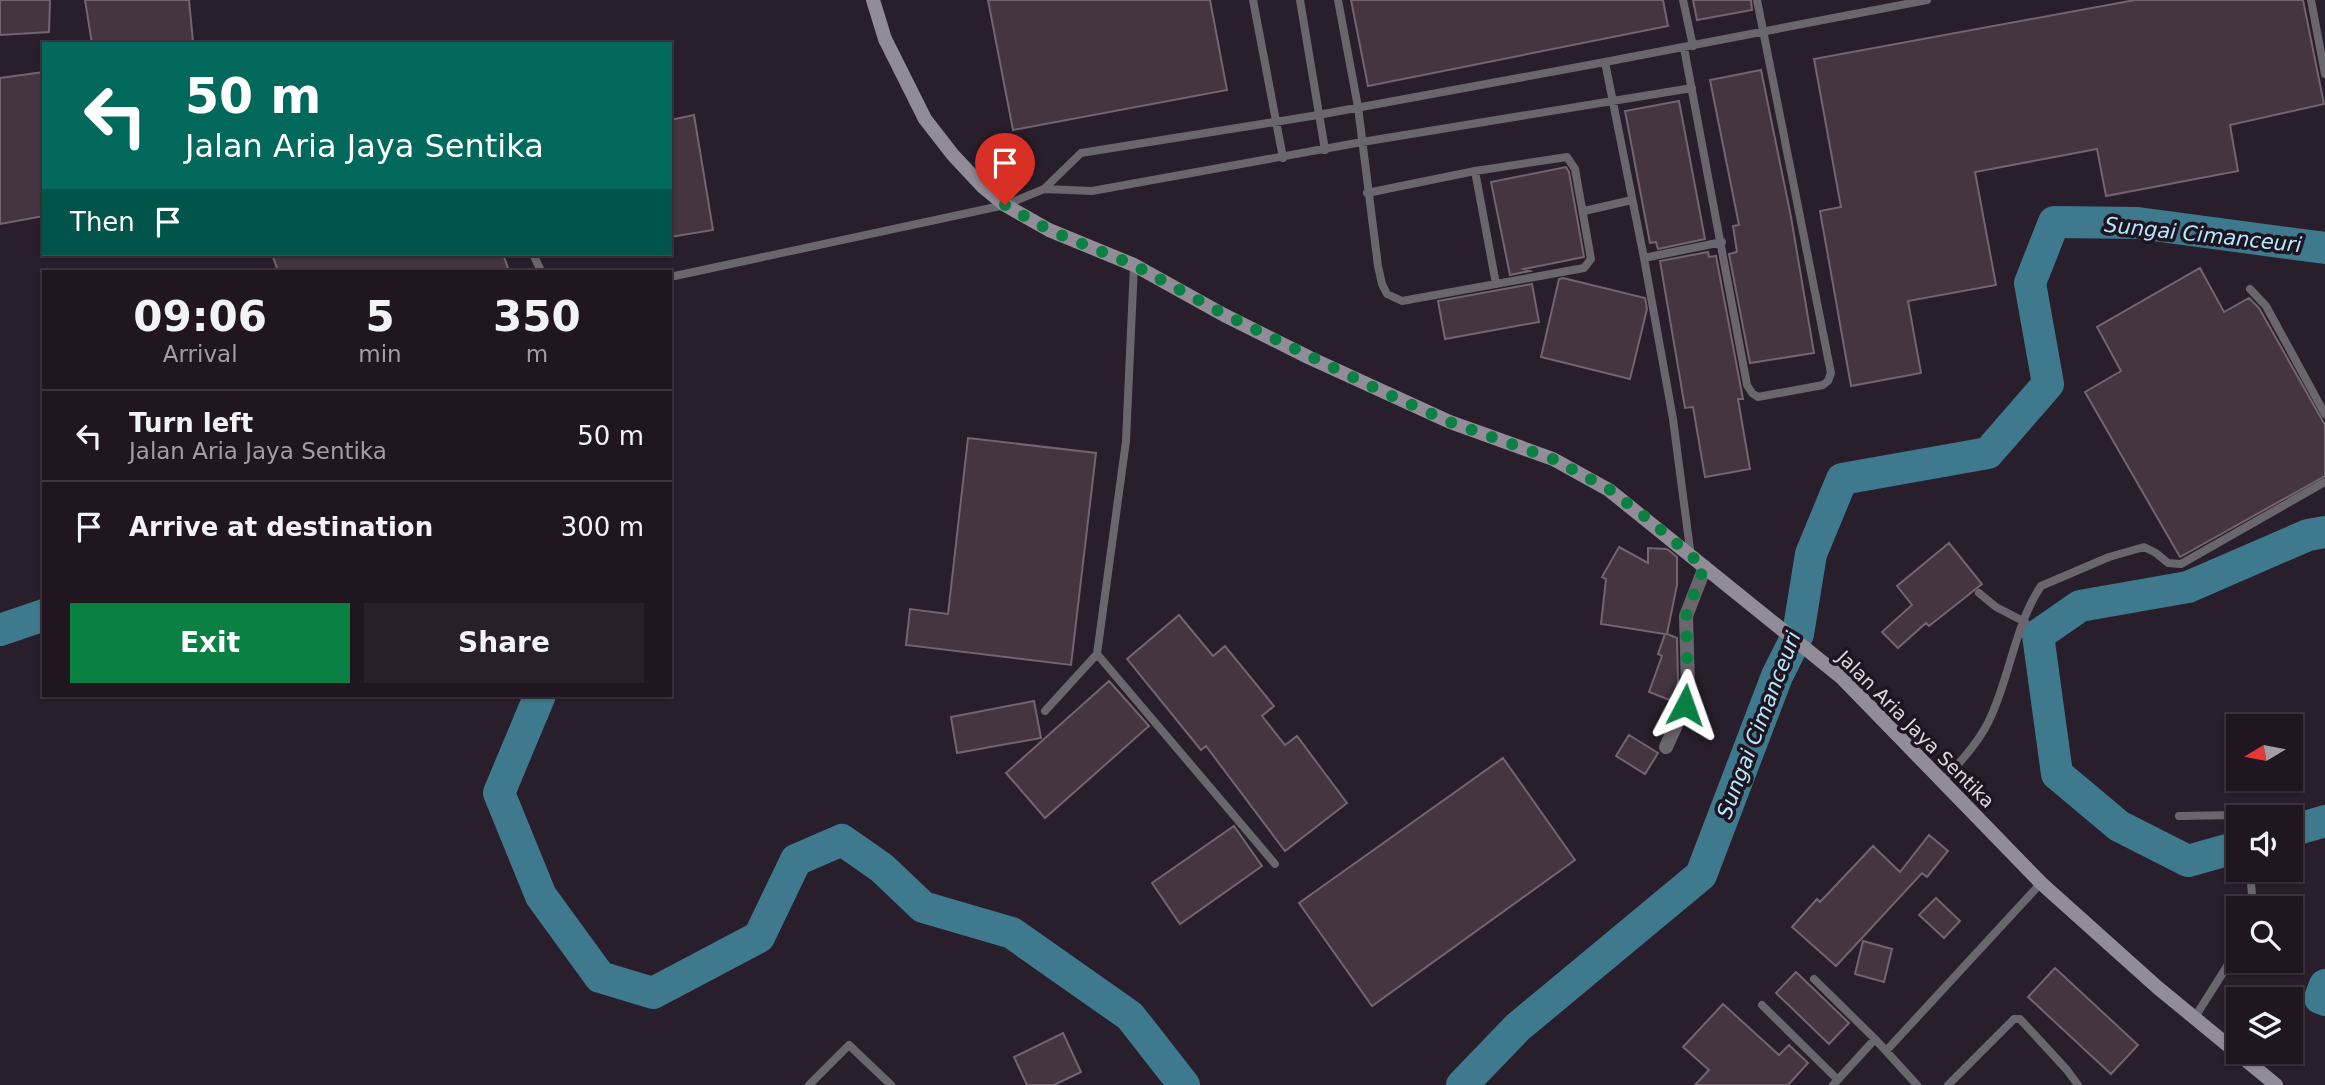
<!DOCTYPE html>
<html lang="en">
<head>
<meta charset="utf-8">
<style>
  :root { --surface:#1f1620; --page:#271f29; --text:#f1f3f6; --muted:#a19fa5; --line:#3c353e; --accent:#0b8043 }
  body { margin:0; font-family:"DejaVu Sans",sans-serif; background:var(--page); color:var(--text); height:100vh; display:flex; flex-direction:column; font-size:26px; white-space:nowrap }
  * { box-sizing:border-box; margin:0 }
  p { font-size:23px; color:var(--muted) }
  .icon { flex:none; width:38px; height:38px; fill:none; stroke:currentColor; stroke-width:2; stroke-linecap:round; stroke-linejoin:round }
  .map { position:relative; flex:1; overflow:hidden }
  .side { position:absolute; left:42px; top:270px; width:630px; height:427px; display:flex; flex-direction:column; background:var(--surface); border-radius:0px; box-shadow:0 2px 5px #0004,0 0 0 2px var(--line) }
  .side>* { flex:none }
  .banner { position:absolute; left:42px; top:42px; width:630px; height:214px; border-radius:0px; box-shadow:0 2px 5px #0004,0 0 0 2px var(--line); background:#00695c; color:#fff; overflow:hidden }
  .needle { width:46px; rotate:260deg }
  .buttons { position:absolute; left:2226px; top:714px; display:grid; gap:14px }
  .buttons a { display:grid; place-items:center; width:77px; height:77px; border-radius:0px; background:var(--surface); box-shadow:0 2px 5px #0004,0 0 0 2px var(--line); font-size:35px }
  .pin { position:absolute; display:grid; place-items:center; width:60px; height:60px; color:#fff; margin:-72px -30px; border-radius:50% 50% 50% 0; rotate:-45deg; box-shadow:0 0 7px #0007 }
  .pin .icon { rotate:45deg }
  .me { position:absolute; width:77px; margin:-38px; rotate:4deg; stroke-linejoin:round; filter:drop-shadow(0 0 5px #0008) }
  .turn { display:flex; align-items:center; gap:24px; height:147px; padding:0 28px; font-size:32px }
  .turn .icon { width:91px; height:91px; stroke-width:2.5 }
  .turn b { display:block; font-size:49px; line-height:60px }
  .then { display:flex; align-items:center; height:66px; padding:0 28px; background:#0003; gap:14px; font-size:26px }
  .eta { display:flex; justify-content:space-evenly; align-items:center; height:119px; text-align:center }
  .eta b { font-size:42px; font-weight:600; line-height:49px }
  .cta { display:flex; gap:14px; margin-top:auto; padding:14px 28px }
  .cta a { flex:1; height:80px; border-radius:0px; background:var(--accent); color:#fff; font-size:28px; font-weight:600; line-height:80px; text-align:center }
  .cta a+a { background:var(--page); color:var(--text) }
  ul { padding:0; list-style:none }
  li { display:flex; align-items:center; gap:21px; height:91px; padding:0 28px; border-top:2px solid var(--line) }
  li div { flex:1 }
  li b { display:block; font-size:26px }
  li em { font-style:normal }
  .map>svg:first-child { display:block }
</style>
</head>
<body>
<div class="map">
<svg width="2325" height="1085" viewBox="0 0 2325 1085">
  <rect width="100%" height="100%" fill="#291e2b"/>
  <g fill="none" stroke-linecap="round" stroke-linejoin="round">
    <!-- river -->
    <path stroke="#3e798d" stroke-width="32" d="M0,630L44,615
      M540,695L499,793L541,896L600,977L653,993L759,937L796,860L842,840L882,868L923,907L1012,933L1130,1016L1184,1085
      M2291,831L2325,821
      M2238,847L2188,861L2119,826L2057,774L2038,635L2080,606L2188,587L2308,535L2325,532
      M2325,985L2320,998L2325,1000
      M1462,1085L1518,1027L1701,875L1777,676L1798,634L1811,554L1842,479L1988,453L2048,384L2030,283L2054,222L2138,223L2325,248"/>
  </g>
  <!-- building -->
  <path fill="#443541" stroke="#746370" stroke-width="2" d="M0,0H50L49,32L0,35Z
    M85,0H189L193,42L179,44H92Z
    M988,0H1210L1227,90L1013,130Z
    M1351,0H1663L1668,26L1368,86Z
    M1693,0H1751L1752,10L1697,20Z
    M2135,0H2303L2324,104L2230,125L2238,171L2106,196L2097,149L1975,172L1996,285L1908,301L1921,373L1851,386L1820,211L1841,207L1814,59Z
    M1761,70L1791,217L1814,353L1750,363L1729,254L1737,252L1733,226L1739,225L1710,80Z
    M44,72V216L0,224V78Z
    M1679,101L1705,239L1658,249L1656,242L1650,243L1625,111Z
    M694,115L713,230L670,237V120Z
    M1566,167L1569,172L1584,257L1524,269L1530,271L1510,275L1491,182Z
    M1708,252L1709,257L1716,256L1743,399H1738L1750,469L1705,477L1693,407L1685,408L1660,261Z
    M272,254H503L509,271H278Z
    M2200,268L2224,312L2249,298L2259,308L2325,425V476L2180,557L2085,392L2121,371L2097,327Z
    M1563,278L1645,298L1647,309L1630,379L1541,357L1559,279Z
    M1532,284L1539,322L1445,339L1438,301Z
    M968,438L1096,453L1071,665L906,645L910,609L948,614Z
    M1949,543L1982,584L1929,626L1926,623L1898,648L1882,632L1912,605L1897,586Z
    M1619,547L1648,563V548L1667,549L1677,557V585L1667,634L1677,638L1678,683L1672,701L1649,692L1662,656L1658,654L1665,634L1601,624L1606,579L1602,577Z
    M1179,615L1213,656L1225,646L1274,706L1262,716L1285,745L1297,736L1347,803L1285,851L1206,746L1201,750L1127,659Z
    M1109,681L1149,726L1045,818L1006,773Z
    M1034,701L1041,738L957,753L951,717Z
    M1629,735L1658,753L1645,774L1616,756Z
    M1503,758L1575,860L1372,1006L1299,903Z
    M1234,826L1262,866L1180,924L1152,883Z
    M1929,835L1948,851L1927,877L1922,873L1836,966L1792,927L1817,899L1820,902L1873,846L1900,872Z
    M1936,898L1960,921L1944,938L1919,915Z
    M1863,941L1892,949L1884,982L1855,974Z
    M2055,968L2138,1045L2111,1074L2028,997Z
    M1796,972L1849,1023L1829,1044L1776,993Z
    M1723,1004L1779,1055L1789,1045L1808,1063L1788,1085H1695L1709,1070L1683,1047Z
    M1063,1033L1081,1072L1054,1085H1027L1014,1057Z"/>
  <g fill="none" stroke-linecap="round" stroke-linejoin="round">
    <!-- lane -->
    <path stroke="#6a666d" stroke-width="8" d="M1253,0L1283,158
      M1300,0L1325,150
      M1338,0L1358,107L1378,266L1382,284L1387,294L1402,301L1584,268L1591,259L1575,169L1567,157L1475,171L1367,193
      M1683,0L1693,46
      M2311,0L2325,74
      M1684,48L1747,385L1752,393L1758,397L1823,385L1828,381L1831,373L1757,0
      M1605,62L1927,0
      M1475,171L1496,284
      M1044,189L1092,191L1362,142L1692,88
      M1584,211L1632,200
      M533,254L541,271
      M1644,258L1722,242
      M670,277L1005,205L1044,189L1081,153L1318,115L1605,62L1644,258L1673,419L1691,557
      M2250,289L2266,306L2325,414
      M1979,593L1996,607L2025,622
      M1097,654L1275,864
      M1045,711L1097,654L1126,441L1134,265
      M1944,780C1961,761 1982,739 1992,714C2010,674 2016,623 2041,586L2109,557L2144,547L2156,553L2168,563L2181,564L2325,482
      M2179,816L2238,815L2241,817
      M2250,870L2253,908
      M1814,979L1875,1039
      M1762,1005L1838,1080
      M2195,1017L2238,949
      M1886,1051L1917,1085
      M809,1085L849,1045L891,1085
      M1833,1085L1875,1039L1886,1051L2041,883
      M1948,1085L2014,1019H2020L2067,1070L2078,1085"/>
    <!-- street -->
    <path stroke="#6a666d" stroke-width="14" d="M1666,747L1685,705L1688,684L1686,616L1705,567"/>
    <!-- secondary -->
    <path stroke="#928c98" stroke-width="14" d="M873,0L885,39L925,119L953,155L982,186L1005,205L1049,230L1134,265L1224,315L1310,358L1450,422L1553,459L1609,490L1842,678L2041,883L2157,987L2276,1085"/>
  </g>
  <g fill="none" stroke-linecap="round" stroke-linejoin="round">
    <!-- route -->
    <path stroke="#0b8043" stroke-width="12" stroke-dasharray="0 21.6" d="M1005,205L1049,230L1134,265L1224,314L1381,391L1450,422L1553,459L1609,489L1653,523L1704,567L1686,616L1688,684L1685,705"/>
  </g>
  <g text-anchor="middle" stroke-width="7" stroke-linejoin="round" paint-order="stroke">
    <!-- street labels -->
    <g font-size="19" fill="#e1d9e2" stroke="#1f1521">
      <text transform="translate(1916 729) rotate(45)" y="7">Jalan Aria Jaya Sentika</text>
    </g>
    <!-- water labels -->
    <g font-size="21" font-style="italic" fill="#b5eafd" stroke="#1f1521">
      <text transform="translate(2203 235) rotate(6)" y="7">Sungai Cimanceuri</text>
      <text transform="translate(1759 725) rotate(-69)" y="7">Sungai Cimanceuri</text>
    </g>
  </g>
</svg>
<div class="buttons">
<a><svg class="needle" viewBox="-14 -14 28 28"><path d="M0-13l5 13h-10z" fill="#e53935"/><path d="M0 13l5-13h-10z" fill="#a19fa5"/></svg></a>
<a><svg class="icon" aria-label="sound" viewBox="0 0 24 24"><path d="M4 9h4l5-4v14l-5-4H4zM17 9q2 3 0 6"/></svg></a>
<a><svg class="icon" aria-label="search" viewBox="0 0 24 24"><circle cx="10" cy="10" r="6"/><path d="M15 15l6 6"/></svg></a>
<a><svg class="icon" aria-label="layers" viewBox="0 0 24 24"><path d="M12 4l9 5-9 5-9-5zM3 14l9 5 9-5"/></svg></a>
</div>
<div class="pin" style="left:1005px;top:205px;background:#d93025"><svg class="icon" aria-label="arrive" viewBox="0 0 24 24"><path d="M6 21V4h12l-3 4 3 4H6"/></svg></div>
<svg class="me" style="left:1685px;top:705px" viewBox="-20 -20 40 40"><path d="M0-17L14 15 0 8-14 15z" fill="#0b8043" stroke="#fff" stroke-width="4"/></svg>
<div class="banner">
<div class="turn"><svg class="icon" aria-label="left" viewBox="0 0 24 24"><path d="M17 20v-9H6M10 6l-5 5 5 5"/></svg><div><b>50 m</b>Jalan Aria Jaya Sentika</div></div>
<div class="then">Then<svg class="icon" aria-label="arrive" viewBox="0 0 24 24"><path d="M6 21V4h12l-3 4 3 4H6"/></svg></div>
</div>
<section class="side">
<div class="eta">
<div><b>09:06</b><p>Arrival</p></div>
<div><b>5</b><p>min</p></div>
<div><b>350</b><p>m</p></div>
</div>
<ul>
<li><svg class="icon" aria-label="left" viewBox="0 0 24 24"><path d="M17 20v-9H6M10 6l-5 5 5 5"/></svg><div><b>Turn left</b><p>Jalan Aria Jaya Sentika</p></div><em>50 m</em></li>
<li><svg class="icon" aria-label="arrive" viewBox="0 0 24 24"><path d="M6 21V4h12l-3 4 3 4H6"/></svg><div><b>Arrive at destination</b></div><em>300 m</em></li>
</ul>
<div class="cta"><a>Exit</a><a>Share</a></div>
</section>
</div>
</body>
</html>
